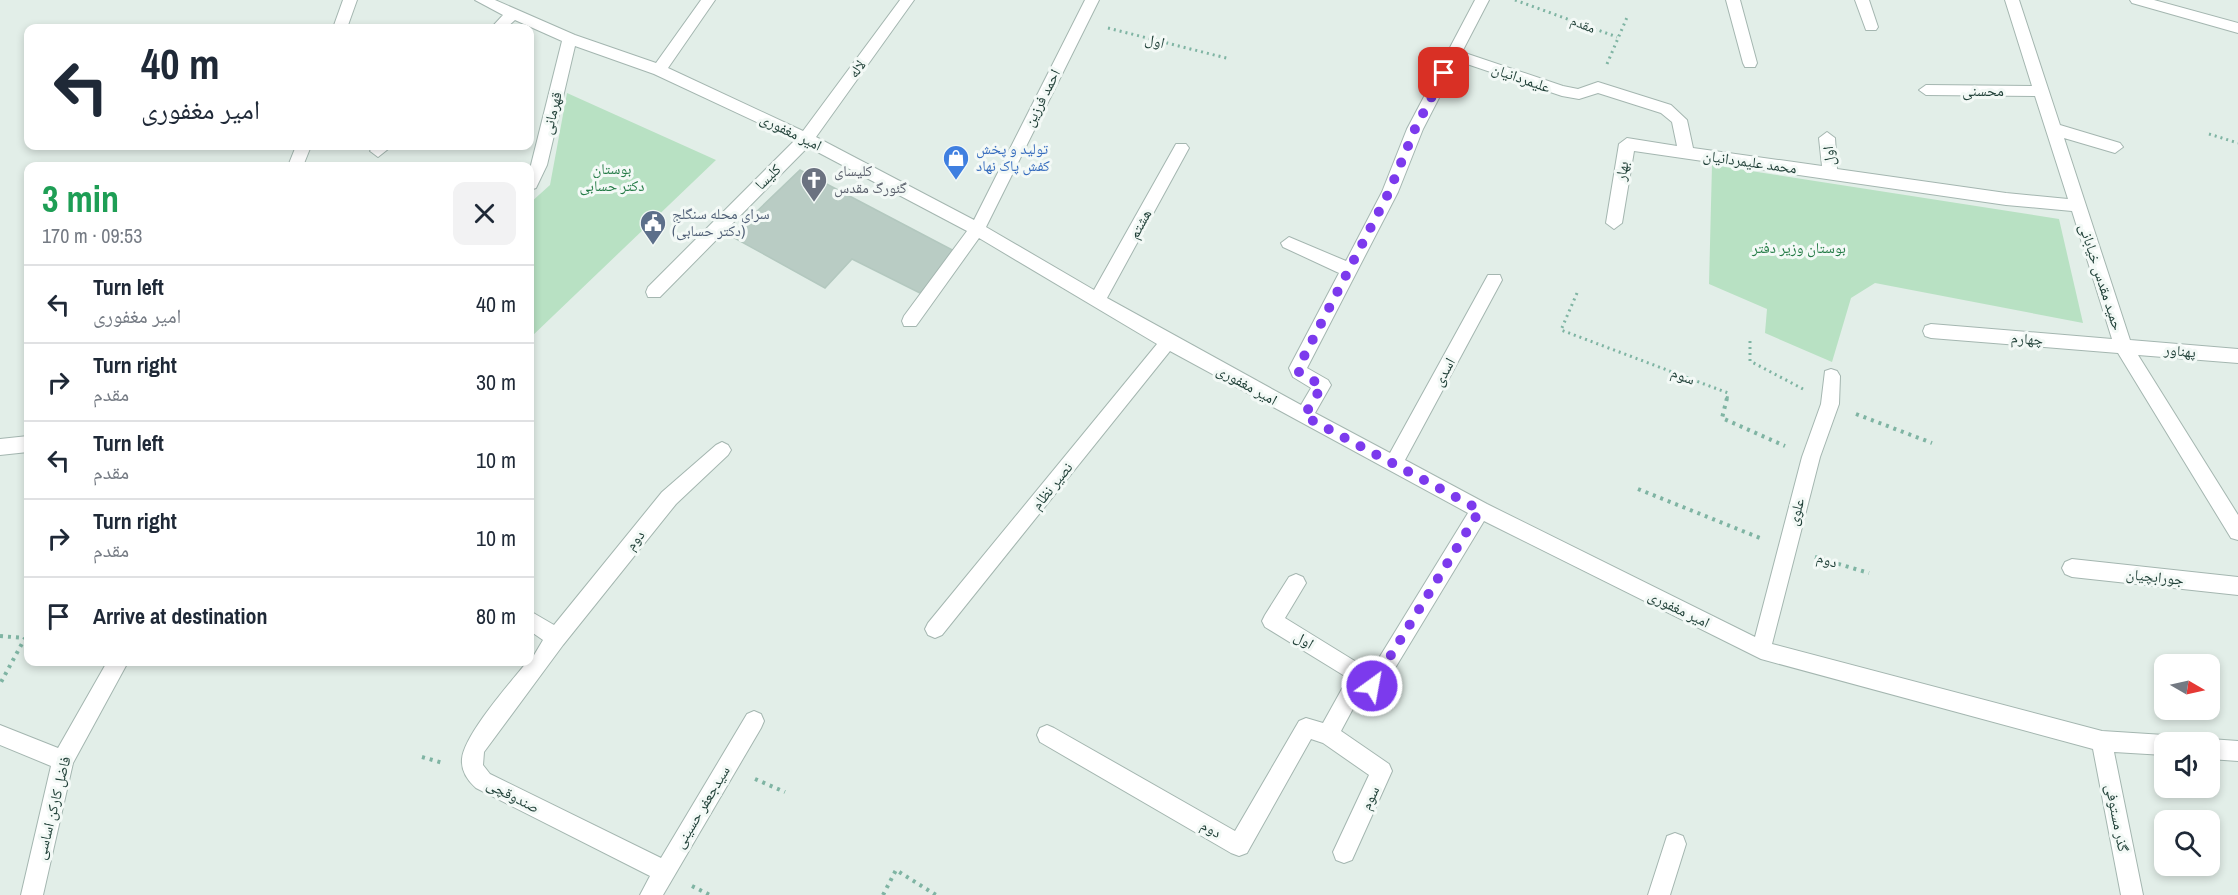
<!DOCTYPE html>
<html lang="en">
<head>
<meta charset="utf-8">
<style>
  :root { --surface:#fff; --page:#f2f2f3; --text:#1f2937; --muted:#747a83; --line:#e0e1e3 }
  body { margin:0; font-family:"Archivo Narrow","Noto Naskh Arabic",sans-serif; background:var(--page); color:var(--text); height:100vh; display:flex; flex-direction:column; font-size:22px; white-space:nowrap }
  * { box-sizing:border-box; margin:0 }
  p { font-size:20px; color:var(--muted) }
  .icon { flex:none; width:33px; height:33px; fill:none; stroke:currentColor; stroke-width:2; stroke-linecap:round; stroke-linejoin:round }
  .map { position:relative; flex:1; overflow:hidden }
  .sheet { position:absolute; left:24px; top:162px; width:510px; height:504px; display:flex; flex-direction:column; background:var(--surface); border-radius:12px; box-shadow:0 3px 9px #0003 }
  .sheet>* { flex:none }
  .guide { position:absolute; left:24px; top:24px; width:510px; height:126px; border-radius:12px; box-shadow:0 3px 9px #0003; background:#fff; color:var(--text); overflow:hidden }
  .needle { width:39px; rotate:99deg }
  .tools { position:absolute; left:2154px; top:654px; display:grid; gap:12px }
  .tools a { display:grid; place-items:center; width:66px; height:66px; border-radius:12px; background:var(--surface); box-shadow:0 3px 9px #0003; font-size:30px }
  .pin { position:absolute; display:grid; place-items:center; width:51px; height:51px; color:#fff; margin:-26px; border-radius:12px; box-shadow:0 3px 9px #0006 }
  .me { position:absolute; width:66px; margin:-33px; rotate:32deg; stroke-linejoin:round; filter:drop-shadow(0 0 4px #0008) }
  .turn { display:flex; align-items:center; gap:21px; height:126px; padding:0 18px; font-size:27px }
  .turn .icon { width:78px; height:78px; stroke-width:2.5 }
  .turn b { display:block; font-size:42px; line-height:51px }
  .round { display:grid; place-items:center; flex:none; width:63px; height:63px; border-radius:12px; background:var(--page) }
  .head { display:flex; align-items:center; justify-content:space-between; height:102px; padding:0 18px }
  h1 { font-size:36px; font-weight:700; line-height:45px; color:#1e9e55 }
  ul { padding:0; list-style:none }
  li { display:flex; align-items:center; gap:18px; height:78px; padding:0 18px; border-top:2px solid var(--line) }
  li div { flex:1 }
  li b { display:block; font-size:22px }
  li em { font-style:normal }
  .map>svg:first-child { display:block }
</style>
</head>
<body>
<div class="map">
<svg width="2238" height="895" viewBox="0 0 2238 895">
  <rect width="100%" height="100%" fill="#e2eee8"/>
  <!-- green -->
  <path fill="#b8e1c3" d="M567,93L716,160L530,338V203L550,185Z
    M1712,165L2059,219L2083,323L1875,283L1851,298L1832,362L1765,333L1767,309L1709,284Z"/>
  <!-- building -->
  <path fill="#b9ccc4" stroke="#b3c8bf" stroke-width="1.5" d="M800,170L958,253L920,293L852,259L825,288L731,236Z"/>
  <g fill="none" stroke-linecap="round" stroke-linejoin="round">
    <!-- minor casing -->
    <g stroke="#a4b6b0" stroke-width="2">
      <path id="minor" d="M343,0H357L347,28H333Z
        M475,0H495L575,35L656,63L701,0H715L668,68L803,131L900,0H914L816,137L974,220L1085,0H1099L986,227L1094,290L1176,144H1186L1189,148L1107,298L1301,405L1311,388L1293,377L1289,368L1339,273L1283,247L1281,243L1289,237L1346,261L1382,192L1407,129L1475,0H1489L1462,52L1563,86L1578,89L1598,82L1671,105L1687,120L1693,148L1822,166L1819,138L1827,132L1835,138L1837,169L2006,193L2068,199L2035,96L1926,95L1919,90L1926,85L2032,86L2005,0H2019L2060,125L2120,143L2123,147L2115,153L2064,138L2130,340L2238,349V363L2138,355L2238,515V540L2231,538L2118,353L1931,338L1925,336L1923,331L1925,326L1931,324L2112,339L2072,211L2006,205L1634,151L1622,223L1614,229L1606,223L1619,144L1627,138L1677,146L1672,122L1661,113L1598,93L1579,99L1562,96L1458,61L1423,129L1398,192L1307,368L1328,380L1331,385L1315,413L1390,453L1488,275H1500L1502,280L1405,460L1487,504L1755,637L1802,457L1821,404L1825,371L1831,369L1837,371L1840,376L1839,404L1820,457L1772,644L2102,731L2164,735L2171,738L2173,742H2164V755L2114,752L2143,895H2121L2093,749L1761,659L1484,521L1380,693L1373,696L1363,690L1341,731L1389,764L1392,771L1352,860L1344,863L1336,860L1333,852L1369,775L1323,743L1311,739L1247,853L1239,856L1231,853L1040,742L1037,735L1040,728L1047,725L1054,728L1235,831L1299,721L1306,718L1323,723L1348,678L1265,627L1262,621L1265,615L1289,577L1296,574L1303,577L1306,583L1285,618L1371,671L1468,513L1170,351L942,635L935,638L928,635L925,629L928,623L1157,344L979,238L916,326H904L902,321L904,316L967,231L808,147L660,297H648L646,292L648,287L795,140L654,74L575,46L547,165L536,188L530,190V169L562,41L515,20L506,28H491L503,15Z
        M1726,0H1740L1757,63L1755,67H1745L1743,63Z
        M1855,0H1869L1878,27L1876,30H1866Z
        M2130,0H2154L2238,23V33L2132,3Z
        M296,146H311L303,166H288Z
        M374,146H392L378,157L370,151Z
        M28,436V452L0,455V439Z
        M722,442L728,445L731,450L728,455L676,504L563,645L484,752L483,765L490,774L661,858L747,714L754,711L761,714L764,721L761,728L663,895H640L650,876L476,788C468,781 461,771 462,759C464,735 510,683 527,662H530L543,640L530,631V611L554,625L662,492L716,445Z
        M2072,559L2238,577V595L2072,577L2065,574L2062,568L2065,562Z
        M107,662H128L73,763L43,895H21L51,766L0,745V725L58,748Z
        M2210,739L2238,741V761L2210,759V742H2202Z
        M1675,833L1683,836L1686,844L1670,895H1648L1667,836Z"/>
    </g>
    <!-- path-far1 -->
    <path stroke="#7fb4a3" stroke-width="3" stroke-dasharray="2 4" stroke-linecap="butt" d="M1515,0L1617,37
      M1108,28L1230,59
      M1607,64L1628,15
      M2209,134L2238,143
      M1577,293L1561,330L1728,393L1727,399
      M1750,341V361L1803,389"/>
    <!-- path -->
    <path stroke="#7fb4a3" stroke-width="4" stroke-dasharray="3 5" stroke-linecap="butt" d="M1727,398L1722,418L1785,446
      M1856,414L1932,443
      M1638,489L1760,538
      M1815,557L1869,573
      M0,636L25,638L0,684
      M422,757L443,763
      M755,779L785,792
      M692,886L710,895
      M883,895L896,870L936,895"/>
    <!-- minor -->
    <use href="#minor" fill="#fff" fill-rule="evenodd"/>
  </g>
  <g fill="none" stroke-linecap="round" stroke-linejoin="round">
    <!-- route -->
    <path stroke="#7c3aed" stroke-width="10" stroke-dasharray="0 18" d="M1372,686L1480,510L1304,416L1322,386L1299,372L1298,368L1389,192L1415,129L1444,73"/>
  </g>
  <!-- icons -->
  <defs>
    <g id="shop-pin" transform="scale(1.35)"><path d="M0 17L-7.5 6A9.5 9.5 0 1 1 7.5 6Z" fill="#3f7fe0" stroke="#f3f9f6"/><path d="M-5-2.5h2.3a2.7 3.5 0 0 1 5.4 0H5L5.5 6h-11ZM-1.5-2.5h3a1.5 2.3 0 0 0-3 0Z" fill="#fff"/></g>
    <g id="church-pin" transform="scale(1.35)"><path d="M0 17L-7.5 6A9.5 9.5 0 1 1 7.5 6Z" fill="#6b7280" stroke="#f3f9f6"/><path d="M-1.2-6h2.4v3.5h3.3v2.4h-3.3V6h-2.4V-.1h-3.3v-2.4h3.3Z" fill="#fff"/></g>
    <g id="civic-pin" transform="scale(1.35)"><path d="M0 17L-7.5 6A9.5 9.5 0 1 1 7.5 6Z" fill="#5c6f8a" stroke="#f3f9f6"/><path d="M-.6-6.5H3V-4.5H.6V-3L4-1V1h2V6H-6V1h2V-1L-.6-3ZM-1.2 2.5V6h2.4V2.5Z" fill="#fff"/></g>
  </defs>
  <g fill-rule="evenodd">
    <use href="#shop-pin" x="956" y="158"/>
    <use href="#church-pin" x="814" y="180"/>
    <use href="#civic-pin" x="653" y="223"/>
  </g>
  <g text-anchor="middle" stroke-width="6" stroke-linejoin="round" paint-order="stroke">
    <!-- far-street labels -->
    <g font-size="14" fill="#204038" stroke="#f3f9f6">
      <text transform="translate(1583 24) rotate(21)" y="5">مقدم</text>
    </g>
    <!-- street labels -->
    <g font-size="15" fill="#204038" stroke="#f3f9f6">
      <text transform="translate(1155 41) rotate(14)" y="5">اول</text>
      <text transform="translate(857 69) rotate(-54)" y="5">لاله</text>
      <text transform="translate(1521 78) rotate(19)" y="5">علیمردانیان</text>
      <text x="1983" y="96">محسنی</text>
      <text transform="translate(1042 98) rotate(-63)" y="5">احمد فرزین</text>
      <text transform="translate(552 113) rotate(-76)" y="5">قهرمانی</text>
      <text transform="translate(791 132) rotate(26)" y="5">امیر مغفوری</text>
      <text transform="translate(1829 156) rotate(-96)" y="5">اول</text>
      <text transform="translate(1750 162) rotate(8)" y="5">محمد علیمردانیان</text>
      <text transform="translate(1622 171) rotate(-81)" y="5">بهار</text>
      <text transform="translate(768 177) rotate(-45)" y="5">کلیسا</text>
      <text transform="translate(1140 224) rotate(-61)" y="5">هشتم</text>
      <text transform="translate(2101 277) rotate(72)" y="5">حمید مقدس خیابانی</text>
      <text transform="translate(2027 339) rotate(4)" y="5">چهارم</text>
      <text transform="translate(2180 351) rotate(5)" y="5">پهناور</text>
      <text transform="translate(1444 372) rotate(-61)" y="5">اسدی</text>
      <text transform="translate(1683 376) rotate(21)" y="5">سوم</text>
      <text transform="translate(1247 385) rotate(29)" y="5">امیر مغفوری</text>
      <text transform="translate(1052 486) rotate(-51)" y="5">نصیر نظام</text>
      <text transform="translate(1796 512) rotate(-75)" y="5">علوی</text>
      <text transform="translate(635 540) rotate(-51)" y="5">دوم</text>
      <text transform="translate(1827 560) rotate(17)" y="5">دوم</text>
      <text transform="translate(2155 577) rotate(6)" y="5">جورابچیان</text>
      <text transform="translate(1679 609) rotate(26)" y="5">امیر مغفوری</text>
      <text transform="translate(1304 640) rotate(31)" y="5">اول</text>
      <text transform="translate(513 796) rotate(27)" y="5">صندوقچی</text>
      <text transform="translate(1370 798) rotate(-65)" y="5">سوم</text>
      <text transform="translate(702 807) rotate(-59)" y="5">سیدجعفر حسینی</text>
      <text transform="translate(53 808) rotate(-76)" y="5">فاضل کارکن اساسی</text>
      <text transform="translate(2117 818) rotate(79)" y="5">گذر مستوفی</text>
      <text transform="translate(1211 829) rotate(30)" y="5">دوم</text>
    </g>
    <!-- shop labels -->
    <g font-size="15" fill="#366cbe" stroke="#f3f9f6" text-anchor="start">
      <text x="976" y="154">تولید و پخش<tspan x="976" dy="17">کفش پاک نهاد</tspan></text>
    </g>
    <!-- park labels -->
    <g font-size="15" fill="#257c47" stroke="#f3f9f6">
      <text x="612" y="174">بوستان<tspan x="612" dy="17">دکتر حسابی</tspan></text>
      <text x="1799" y="253">بوستان وزیر دفتر</text>
    </g>
    <!-- worship labels -->
    <g font-size="15" fill="#5b616d" stroke="#f3f9f6" text-anchor="start">
      <text x="834" y="176">کلیسای<tspan x="834" dy="17">گئورگ مقدس</tspan></text>
    </g>
    <!-- service labels -->
    <g font-size="15" fill="#4e5e75" stroke="#f3f9f6" text-anchor="start">
      <text x="672" y="219">سرای محله سنگلج<tspan x="672" dy="17">(دکتر حسابی)</tspan></text>
    </g>
  </g>
</svg>
<div class="tools">
<a><svg class="needle" viewBox="-14 -14 28 28"><path d="M0-13l5 13h-10z" fill="#e53935"/><path d="M0 13l5-13h-10z" fill="#747a83"/></svg></a>
<a><svg class="icon" aria-label="sound" viewBox="0 0 24 24"><path d="M4 9h4l5-4v14l-5-4H4zM17 9q2 3 0 6"/></svg></a>
<a><svg class="icon" aria-label="search" viewBox="0 0 24 24"><circle cx="10" cy="10" r="6"/><path d="M15 15l6 6"/></svg></a>
</div>
<div class="pin" style="left:1444px;top:73px;background:#d93025"><svg class="icon" aria-label="arrive" viewBox="0 0 24 24"><path d="M6 21V4h12l-3 4 3 4H6"/></svg></div>
<svg class="me" style="left:1372px;top:686px" viewBox="-20 -20 40 40"><circle r="17" fill="#7c3aed" stroke="#fff" stroke-width="3"/><path d="M0-11L8 9 0 5-8 9z" fill="#fff"/></svg>
<div class="guide">
<div class="turn"><svg class="icon" aria-label="left" viewBox="0 0 24 24"><path d="M17 20v-9H6M10 6l-5 5 5 5"/></svg><div><b>40 m</b>امیر مغفوری</div></div>
</div>
<section class="sheet">
<div class="head"><div><h1>3 min</h1><p>170 m · 09:53</p></div><a class="round"><svg class="icon" aria-label="close" viewBox="0 0 24 24"><path d="M6 6l12 12M18 6L6 18"/></svg></a></div>
<ul>
<li><svg class="icon" aria-label="left" viewBox="0 0 24 24"><path d="M17 20v-9H6M10 6l-5 5 5 5"/></svg><div><b>Turn left</b><p>امیر مغفوری</p></div><em>40 m</em></li>
<li><svg class="icon" aria-label="right" viewBox="0 0 24 24"><path d="M7 20v-9h11M14 6l5 5-5 5"/></svg><div><b>Turn right</b><p>مقدم</p></div><em>30 m</em></li>
<li><svg class="icon" aria-label="left" viewBox="0 0 24 24"><path d="M17 20v-9H6M10 6l-5 5 5 5"/></svg><div><b>Turn left</b><p>مقدم</p></div><em>10 m</em></li>
<li><svg class="icon" aria-label="right" viewBox="0 0 24 24"><path d="M7 20v-9h11M14 6l5 5-5 5"/></svg><div><b>Turn right</b><p>مقدم</p></div><em>10 m</em></li>
<li><svg class="icon" aria-label="arrive" viewBox="0 0 24 24"><path d="M6 21V4h12l-3 4 3 4H6"/></svg><div><b>Arrive at destination</b></div><em>80 m</em></li>
</ul>
</section>
</div>
</body>
</html>
